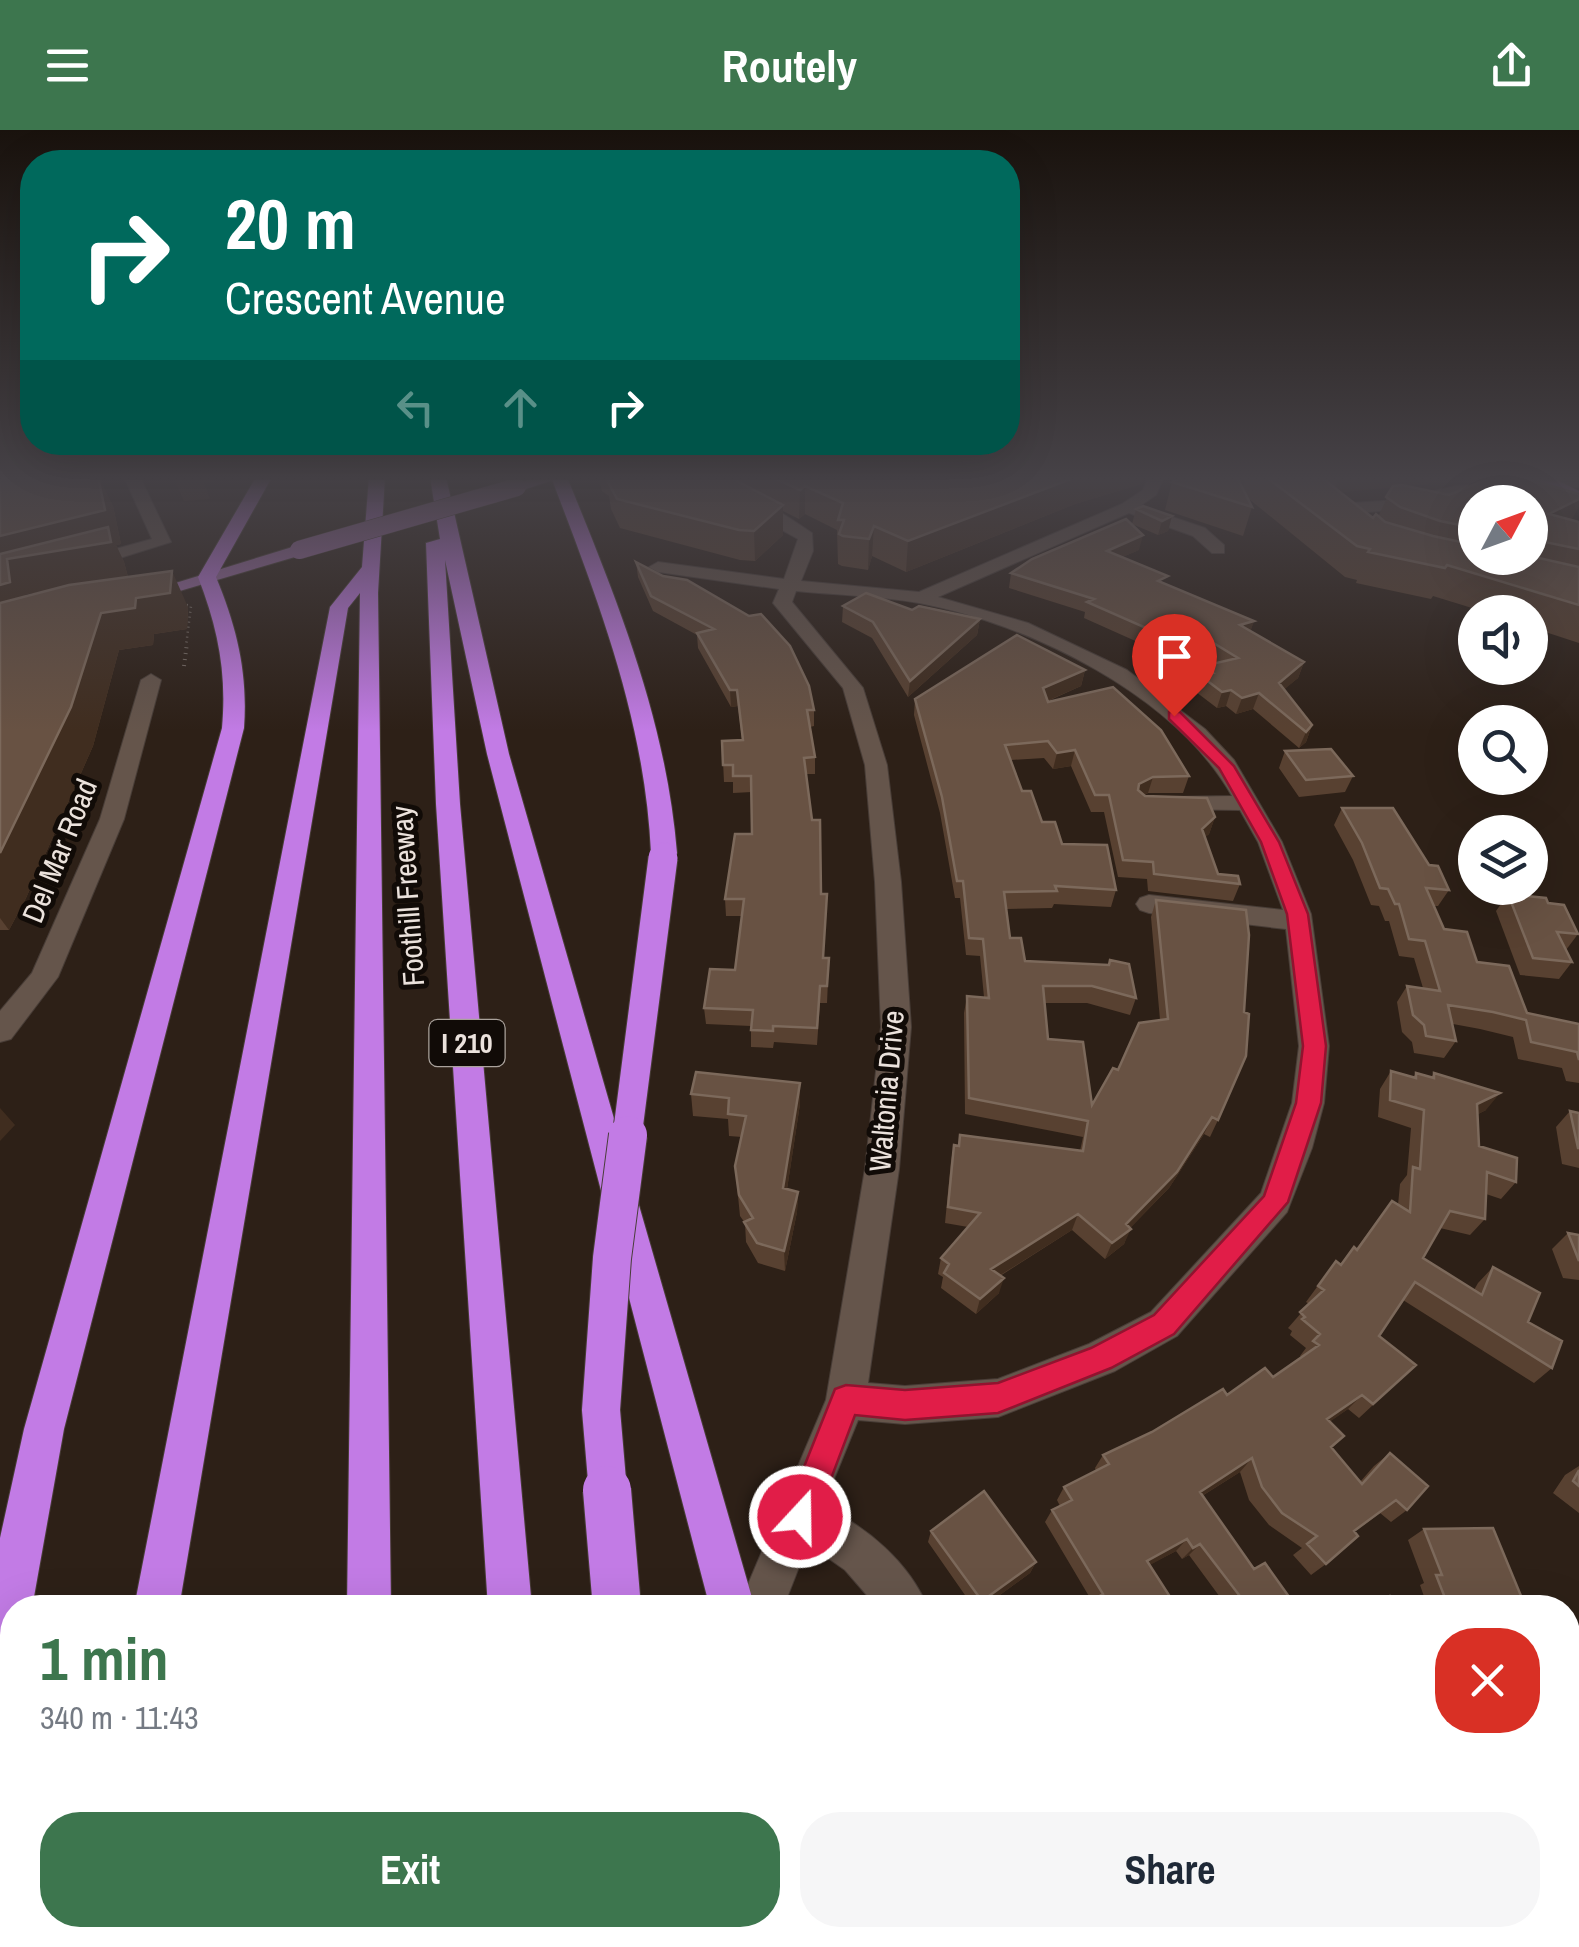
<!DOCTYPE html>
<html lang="en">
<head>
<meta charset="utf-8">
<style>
  :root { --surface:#fff; --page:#f6f6f7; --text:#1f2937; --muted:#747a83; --accent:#3d764e }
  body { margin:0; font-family:"Archivo Narrow",sans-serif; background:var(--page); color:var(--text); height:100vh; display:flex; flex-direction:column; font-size:38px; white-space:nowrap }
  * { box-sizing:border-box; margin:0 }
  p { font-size:32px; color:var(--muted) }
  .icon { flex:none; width:55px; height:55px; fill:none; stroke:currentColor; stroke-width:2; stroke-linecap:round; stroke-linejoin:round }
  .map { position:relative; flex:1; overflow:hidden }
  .details { position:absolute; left:0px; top:1465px; width:1580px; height:352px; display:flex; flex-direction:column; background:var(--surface); border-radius:40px 40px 0 0; box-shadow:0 10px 40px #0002 }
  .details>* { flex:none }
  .hud { position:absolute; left:20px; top:20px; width:1000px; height:305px; border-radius:40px; box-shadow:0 10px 40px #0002; background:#00695c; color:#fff; overflow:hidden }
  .needle { width:65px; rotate:49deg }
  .buttons { position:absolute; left:1458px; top:355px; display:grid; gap:20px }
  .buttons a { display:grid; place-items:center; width:90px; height:90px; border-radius:50%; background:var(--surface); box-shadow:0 10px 40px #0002; font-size:50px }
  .pin { position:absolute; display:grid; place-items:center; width:85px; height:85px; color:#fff; margin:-102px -42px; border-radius:50% 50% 50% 0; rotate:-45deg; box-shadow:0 0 10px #0007 }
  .pin .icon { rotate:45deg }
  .me { position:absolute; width:110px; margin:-55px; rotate:21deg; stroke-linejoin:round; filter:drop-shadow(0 0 8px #0008) }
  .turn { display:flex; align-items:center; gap:35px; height:210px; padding:0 40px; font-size:45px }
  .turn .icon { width:130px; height:130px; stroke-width:2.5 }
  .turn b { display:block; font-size:70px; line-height:85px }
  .lanes { display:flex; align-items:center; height:95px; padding:0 40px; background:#0003; justify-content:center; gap:50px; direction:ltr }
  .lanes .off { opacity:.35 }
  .round { display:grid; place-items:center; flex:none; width:105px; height:105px; border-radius:40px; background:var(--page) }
  .summary { display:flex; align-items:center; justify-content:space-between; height:170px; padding:0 40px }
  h1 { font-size:60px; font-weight:700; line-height:75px; color:var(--accent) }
  .primary-button { display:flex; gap:20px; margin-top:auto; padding:20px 40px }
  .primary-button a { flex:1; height:115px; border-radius:40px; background:var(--accent); color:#fff; font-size:40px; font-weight:700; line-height:115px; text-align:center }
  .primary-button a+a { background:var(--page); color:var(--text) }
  header { display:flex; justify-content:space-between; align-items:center; height:130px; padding:0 40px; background:var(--accent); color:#fff; font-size:45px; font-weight:700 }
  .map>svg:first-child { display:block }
</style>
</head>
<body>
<header><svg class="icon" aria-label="menu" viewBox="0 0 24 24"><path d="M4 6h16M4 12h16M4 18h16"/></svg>Routely<svg class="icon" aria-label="share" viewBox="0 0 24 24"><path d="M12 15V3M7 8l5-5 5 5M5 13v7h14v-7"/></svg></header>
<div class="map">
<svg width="1579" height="1817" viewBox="0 0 1579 1817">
  <rect width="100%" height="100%" fill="#2d2017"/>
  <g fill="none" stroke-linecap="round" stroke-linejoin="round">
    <!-- minor casing -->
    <g stroke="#483d37" stroke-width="2">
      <path id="minor" d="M124,347H140L171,412L91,437H79V429L152,409Z
        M686,347C728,347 778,380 812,403L813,421L801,451L919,462L1122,374L1143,360L1148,347H1164L1156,365L1140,376L1205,398L1224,415V423H1212L1193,406L1129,383L938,467L1028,493L1127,540L1205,599L1234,630L1282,712L1311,784L1329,916L1324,973L1312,1018L1287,1082L1177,1206L1115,1241L998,1287L905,1294L858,1290L823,1376C867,1397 909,1432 928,1478H878L845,1440L808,1414L783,1478H738L826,1270L865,1039L881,897L875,752L865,635L843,558L773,473L779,459L658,442L649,437L658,432L784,449L798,409ZM796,461C837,465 879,466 919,473C1030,494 1175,565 1232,666L1170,667L1158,674L1162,679L1240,680L1258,712L1283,780L1149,765L1140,768L1136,774L1140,780L1149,783L1286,799L1299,916L1292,973L1261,1063L1151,1182L1089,1214L998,1249L905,1256L868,1253L899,1039L911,897L901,752L887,635L863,558L792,472Z
        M1579,347V357L1455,366L1398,380L1337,384L1329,379L1337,374L1398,370L1455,356Z
        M151,544L161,550L124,689L58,847L11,909L0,912V881L32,843L100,689L141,550Z
        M1579,1627V1677L1568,1681V1631Z
        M566,1805H622L617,1817H561Z
        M1061,1805H1115L1120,1817H1066Z
        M1401,1805H1455L1458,1817H1404Z"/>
    </g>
    <!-- major casing -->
    <g stroke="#483d37" stroke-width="2">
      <path id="major" d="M536,347H562L517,362L509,357Z
        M1531,347H1551L1579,361V372Z
        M299,415L305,416V424L139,473L130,467Z"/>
    </g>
    <!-- highway casing -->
    <g stroke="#483d37" stroke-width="2">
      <path id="highway" d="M256,347H272L216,447C237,498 248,543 244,598L64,1299L32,1478H12V1561L0,1566V1408L24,1299L222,598C227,543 218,498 198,447Z
        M369,347H385L378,463L391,1478H347L360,463L348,478L179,1478H134L330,477L362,437Z
        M430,347H446L509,624L755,1478H710L487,624L445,430L460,674L532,1478H488L436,674L426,413L440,409Z
        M551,347H567C617,470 666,589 677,723L673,729L664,731L651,723C645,590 598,470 551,347Z
        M70,1805H124L122,1817H68Z
        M341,1805H395V1817H341Z
        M508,1805H562L563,1817H509Z
        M640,1805H694L696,1817H642Z
        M797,1805H851L854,1817H800Z"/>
    </g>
    <!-- path-far1 -->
    <path stroke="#7b7068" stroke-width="2.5" stroke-dasharray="1 4" stroke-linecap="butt" d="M182,474L191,476L186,516"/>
    <!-- path -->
    <path stroke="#7b7068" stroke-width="4" stroke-dasharray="1 5" stroke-linecap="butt" d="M184,536L187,513"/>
    <!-- minor -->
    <use href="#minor" fill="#65554b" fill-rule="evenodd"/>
    <!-- major -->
    <use href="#major" fill="#9d6ca7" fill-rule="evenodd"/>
    <!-- highway -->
    <use href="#highway" fill="#c27be5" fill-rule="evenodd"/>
    <!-- major-bridge casing -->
    <g stroke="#483d37" stroke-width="19" stroke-linecap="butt">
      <path id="major-bridge" d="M299,420L517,357"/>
    </g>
    <!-- highway-bridge-far3 casing -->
    <g stroke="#483d37" stroke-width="24" stroke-linecap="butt">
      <path id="highway-bridge-far3" d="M663,731L664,723"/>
    </g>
    <!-- highway-bridge-far2 casing -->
    <g stroke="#483d37" stroke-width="31" stroke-linecap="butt">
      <path id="highway-bridge-far2" d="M627,1007L663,728"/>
    </g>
    <!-- highway-bridge-far1 casing -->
    <g stroke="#483d37" stroke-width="40" stroke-linecap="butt">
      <path id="highway-bridge-far1" d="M608,1362L601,1280L612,1128L628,1005"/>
    </g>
    <!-- highway-bridge casing -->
    <g stroke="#483d37" stroke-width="50" stroke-linecap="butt">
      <path id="highway-bridge" d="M607,1360L617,1478"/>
    </g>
    <!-- major-bridge -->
    <use href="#major-bridge" stroke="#9d6ca7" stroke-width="18"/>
    <!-- highway-bridge-far3 -->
    <use href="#highway-bridge-far3" stroke="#c27be5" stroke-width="22"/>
    <!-- highway-bridge-far2 -->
    <use href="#highway-bridge-far2" stroke="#c27be5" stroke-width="29"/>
    <!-- highway-bridge-far1 -->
    <use href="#highway-bridge-far1" stroke="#c27be5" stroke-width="38"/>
    <!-- highway-bridge -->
    <use href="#highway-bridge" stroke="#c27be5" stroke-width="48"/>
  </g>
  <!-- wall -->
  <path fill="#584131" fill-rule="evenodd" d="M0,347L113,376L121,414L116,415L124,432L128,447L188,477L187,499L154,504L153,515L119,520L93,616L26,768L9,800H0ZM53,459L27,466L26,464Z
    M598,347H1144L1141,354L1075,374L906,442L872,426L868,440L842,436L838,434L837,400L805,384L799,389L783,381V405L755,431L740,430L620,398L611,379L609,366L602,361Z
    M1183,347H1431L1428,354L1405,356L1449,365L1579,364V376L1571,390L1579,392V513L1530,497V482H1485L1433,466L1431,469L1356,453L1357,450L1345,447L1249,369L1252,377L1243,406L1165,380L1172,352ZM1392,357L1378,387L1373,388L1340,362ZM1475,372H1530V428H1475Z
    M1136,379L1172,386L1168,401L1158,405L1132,394Z
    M1139,420L1122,427L1166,454L1254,491L1250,501L1304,532L1298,548L1284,559L1312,595L1306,612L1299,618L1253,579L1236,584L1226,576L1217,578L1196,562L1203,536L1216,533L1182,512L1160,522L1084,488L1085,482L1009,458L1011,443Z
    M636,432L814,580V596L810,597L815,627V644H806L824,828H829L827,873H820L817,915L774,912L773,918L751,917V896L706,894L704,878L735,840L742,786H726L725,769L752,704V662L733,663V652H724L722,611L742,610L738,576L731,577L698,518L697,505L653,481L638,447Z
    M843,476L912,480L980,489L977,505L908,567L872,508L842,492Z
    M1085,540L1081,556L1048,571V572L1189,646L1183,663H1148L1144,665L1215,687L1209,704L1205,707L1218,744L1240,754L1233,771L1148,761L1147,749L1118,747L1104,682H1091L1071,636L1053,639L1044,628L1011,630L1022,661L1042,692L1062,714L1116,760L1111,777L1054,774L1052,778L1006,779L1010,808L1025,831L1136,868L1130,885L1087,873H1044L1048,909L1092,975L1118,940L1160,890L1151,787L1156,770L1218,990L1210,1007L1204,1004L1169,1058L1130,1098L1124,1114L1105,1129L1072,1100L1000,1146L999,1163L976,1184L941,1158L943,1147L938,1144L941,1128L968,1097L945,1093L951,1031L954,1015L958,1016L960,1005L1080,1021L1083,1007L965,984L964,883L967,866L984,867L980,826L966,825L960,768H955L940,683L914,585L915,569Z
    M1285,621L1353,646L1345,662L1299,667L1279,638Z
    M1342,678L1429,735L1449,760L1438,776H1434L1444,799L1527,883L1579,894V953L1566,951L1562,938L1518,929L1513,907L1480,899L1453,894L1456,911L1444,928L1414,923L1412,912L1402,902L1397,872L1407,856L1423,858L1414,828L1399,826L1389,791H1385L1379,776L1371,775L1353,730L1334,695Z
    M1508,764L1548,773L1578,804L1566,820L1572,832L1559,849L1520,845L1496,781Z
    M1391,941L1413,947L1416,943L1431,947L1434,943L1486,980L1478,984L1479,1016L1516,1052L1501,1069L1486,1064L1485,1089L1470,1105L1440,1098L1423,1128L1474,1160L1478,1153L1493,1137L1528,1192L1552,1238L1534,1253L1403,1170L1379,1206L1416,1235L1359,1288L1348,1279L1330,1291L1344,1306L1332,1318L1360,1352L1374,1336L1390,1323L1407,1380L1391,1392L1380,1383L1354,1402L1326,1434L1311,1445L1293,1425L1302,1418L1269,1395L1249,1370L1240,1342L1202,1366L1254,1439L1292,1471L1283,1478H1228L1189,1425L1182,1429L1176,1421L1149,1435L1170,1478H1090L1093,1473L1045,1392L1052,1380L1060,1376L1057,1370L1064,1357L1096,1341L1095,1338L1103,1325L1227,1265L1273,1247L1302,1227L1300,1226L1306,1218L1290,1205L1292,1201L1288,1198L1309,1174L1306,1172L1336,1131L1340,1134L1354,1117L1356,1119L1392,1071L1398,1075L1400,1054L1407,1045L1411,998L1378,987L1380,959Z
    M800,953V974L787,1059L798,1062L797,1082L785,1141L758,1133L746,1112L745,1093L740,1086L735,1036L742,1007L729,1006L728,989L693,986L691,964Z
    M1570,981L1579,983V1038L1562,1034L1556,997Z
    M1568,1103L1579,1105V1150L1563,1148L1552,1119Z
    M1579,1336V1383L1553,1363L1565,1345Z
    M1424,1399L1526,1478H1428L1420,1455L1424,1453L1408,1410Z
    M931,1401L1036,1432L1030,1443L982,1478H974L928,1412Z
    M1199,1805H1318L1327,1817H1205L1198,1806Z"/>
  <!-- shaded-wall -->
  <path fill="#402d1f" d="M94,347H99L113,376L121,414L116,415L124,432L128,447L26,464L30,488L0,498V406Z
    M190,347H211L213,352L204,353L210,369L184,371L174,349Z
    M1076,347H1144L1141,354L1075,374L906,442L908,411Z
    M1237,347H1246L1239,370Z
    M1339,347H1431L1428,354L1333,363Z
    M805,356V384L799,389L800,360Z
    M1579,369V376L1569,395L1549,384Z
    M783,375V405L755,431L754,401Z
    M1172,386L1168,401L1158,405L1162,391Z
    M874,396L872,426L868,440L869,409Z
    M1143,405L1139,420L1104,435L1107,421Z
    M172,441L188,477L187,499L154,504L153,515L119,520L93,616L26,768L9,800L0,788V723L101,483L136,468Z
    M980,489L977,505L908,567L910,551Z
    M1254,491L1249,506L1240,495Z
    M1187,497L1182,512L1160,522L1164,506Z
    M1304,532L1298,548L1273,569L1279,553Z
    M1085,540L1081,556L1040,574L1043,558Z
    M730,560H737L738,576L731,577Z
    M1231,560L1226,576L1217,578L1222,562Z
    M1259,563L1253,579L1236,584L1242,568Z
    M1312,595L1306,612L1299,618L1306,602Z
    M1075,620L1071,636L1053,639L1057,623Z
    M1153,647L1148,663L1134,671L1139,654Z
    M1215,687L1209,704L1196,716L1202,699Z
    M800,953V974L784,1079L783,1058Z
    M1500,963L1486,980L1463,992L1477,974Z
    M0,978L15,995L0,1011Z
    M1212,987L1204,1004L1169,1058L1124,1104L1131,1099L1124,1114L1105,1129L1112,1113L1126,1094Z
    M798,1062L797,1082L785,1141L784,1121Z
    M1078,1084L1072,1100L986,1154L991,1139Z
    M1004,1148L999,1163L976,1184L980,1169Z
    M1362,1265L1348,1279L1314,1303L1327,1289Z
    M1252,1328L1240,1342L1189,1374L1200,1362Z
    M1187,1409L1176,1421L1137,1442L1147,1431Z
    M1200,1414L1189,1425L1182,1429L1193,1418Z
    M1036,1432L1030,1443L982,1478H978L982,1471Z"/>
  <!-- building -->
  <path fill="#685243" stroke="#7c695b" stroke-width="2.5" d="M0,347H98L105,380L0,406Z
    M626,347H729L783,375L754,401L739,400L617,369L607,350Z
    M772,347H1076L908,411L874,396L869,409L843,406L839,404L844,390H838L843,373L805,356L800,360Z
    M1183,347H1237L1252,377L1172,352Z
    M1266,347H1321L1373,388L1376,384L1385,392L1433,406L1475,415V428L1530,426L1579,437V475L1447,435L1445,438L1368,422L1370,419L1357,416Z
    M1492,347H1521L1579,364V369L1549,384L1579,392V419L1530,409V372H1475V398L1440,391L1400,377L1386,367L1393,356L1402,355L1449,365Z
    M1143,376L1172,386L1162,391L1136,379Z
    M1126,389L1143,405L1107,421L1168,446L1158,451L1254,491L1240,495L1304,532L1279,553L1312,595L1306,602L1259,563L1242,568L1231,560L1222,562L1201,546L1213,543L1203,536L1238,528L1187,497L1164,506L1087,472L1094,469L1011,443L1032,429Z
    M108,397L111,412L7,429L10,452L0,455V424Z
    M636,432L663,446L687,450L749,486L761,484L790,516L809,556L814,580H807L815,627L804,628L812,690H820L821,764H827L823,828H829L827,856H820L817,898L773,896V901L751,900L753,880L704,878L710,839L735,840L744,769H725L735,704H752L751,646H733V635H723L722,611L743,610L737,560H730L697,503L714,499L651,466Z
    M172,441L170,463L136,468L135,478L101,483L71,577L0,723V473L69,455Z
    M866,463L912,480L919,476L980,489L910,551L873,492L843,476Z
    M1017,505L1085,540L1043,558L1048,572L1113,557L1161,600L1189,646L1153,647L1139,654L1138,660L1145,666L1207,668L1215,687L1202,699L1218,744L1238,746L1240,754L1154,744L1153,732L1123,730L1109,665H1095L1075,620L1057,623L1048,611L1005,615L1022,661H1031L1042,692H1055L1062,714L1107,715L1116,760L1055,756L1057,761L1004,762L1010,808H1021L1025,831L1109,835L1110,830L1129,834L1136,868L1092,856H1043L1048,909L1083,912L1092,975L1113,938L1118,940L1139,893L1168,889L1156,770L1246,780L1249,805L1244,882L1249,884L1246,926L1218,990L1212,987L1177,1042L1126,1094L1131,1099L1112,1113L1078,1084L991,1139L1004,1148L980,1169L944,1143L949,1134L941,1128L980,1083L948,1077L954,1015L959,1016L960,1005L1083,1021L1088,991L969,968L967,866L989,868L983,809L969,808L963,751H957L942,667L915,569Z
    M1331,619L1353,646L1306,650L1285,621Z
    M1342,678H1393L1429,735L1438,736L1449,760L1426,758L1444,799L1467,802L1477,832L1509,836L1527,883L1579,894V930L1577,922L1531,912L1526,890L1493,882L1448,875L1456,911L1426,906L1424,895L1413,885L1407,856L1440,861L1425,811L1409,809L1399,774H1395L1388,759L1380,758L1362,713Z
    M1508,764L1546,768L1548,773L1564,775L1578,804L1557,802L1572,832L1533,828Z
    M1391,941L1416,948V943L1434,948V943L1500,963L1477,974L1479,1016L1517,1028L1516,1052L1487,1042L1485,1089L1450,1081L1423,1128L1482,1165L1493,1137L1540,1163L1528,1192L1562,1211L1552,1238L1415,1152L1379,1206L1416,1235L1373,1274L1362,1265L1327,1289L1344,1306L1331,1317L1362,1354L1390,1323L1428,1356L1407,1380L1396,1370L1354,1401L1358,1406L1326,1434L1307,1414L1317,1406L1282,1383L1262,1357L1252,1328L1200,1362L1254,1439L1265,1433L1292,1471L1281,1478H1249L1200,1414L1193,1418L1187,1409L1147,1431L1174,1473L1167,1478H1104L1098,1467L1103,1464L1052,1380L1072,1370L1064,1357L1109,1334L1103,1325L1152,1302L1223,1259L1227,1265L1265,1238L1273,1247L1319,1215L1313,1211L1320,1204L1302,1189L1305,1187L1300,1182L1324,1160L1318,1156L1336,1131L1341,1135L1354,1117L1357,1120L1392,1071L1410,1082L1413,1037L1420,1039L1424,980L1390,970Z
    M696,942L800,953L783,1058L798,1062L784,1121L757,1113L744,1092L753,1088L739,1065L735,1036L746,986L728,984L729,968L691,964Z
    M1570,981L1579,983V1018H1578Z
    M1568,1103L1579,1105V1131Z
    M1579,1340V1356L1573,1351Z
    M984,1361L1036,1432L982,1471L931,1401Z
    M1493,1398L1526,1478H1449L1436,1445H1442L1424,1399Z
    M1390,1466L1401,1478H1377Z
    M1211,1805H1318L1327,1817H1219Z"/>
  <!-- sky -->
  <linearGradient id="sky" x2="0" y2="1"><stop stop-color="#19120d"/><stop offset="0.58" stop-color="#464247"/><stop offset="1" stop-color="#464247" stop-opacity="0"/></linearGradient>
  <rect width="1579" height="601" fill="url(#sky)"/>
  <!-- route -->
  <path fill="#e11d48" stroke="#92132f" stroke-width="2.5" d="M1169,582H1180L1234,636L1279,712L1308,784L1326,916L1321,973L1288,1072L1174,1204L1111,1238L998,1283L905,1290L855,1285L812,1399L800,1403L789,1399L784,1387L835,1259L846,1255L905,1260L998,1253L1091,1218L1154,1185L1264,1066L1296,973L1303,916L1287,784L1261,712L1219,638L1169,589Z"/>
  <g text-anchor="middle" stroke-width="10" stroke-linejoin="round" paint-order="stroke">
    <!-- shield labels -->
    <rect fill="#110b07" stroke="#aaa29c" stroke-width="2.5" x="429.5" y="890" width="75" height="46" rx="8"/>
    <g font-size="28" font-weight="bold" fill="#ebe2dc">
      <text x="467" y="923">I 210</text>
    </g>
    <!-- street labels -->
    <g font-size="30" fill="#ebe2dc" stroke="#110b07">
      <text transform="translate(60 721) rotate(-68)" y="10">Del Mar Road</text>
      <text transform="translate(408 766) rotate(-94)" y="10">Foothill Freeway</text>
      <text transform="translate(887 961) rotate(-85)" y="10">Waltonia Drive</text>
    </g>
  </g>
</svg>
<div class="buttons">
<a><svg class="needle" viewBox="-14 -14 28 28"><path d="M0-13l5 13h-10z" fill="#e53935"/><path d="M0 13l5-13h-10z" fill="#747a83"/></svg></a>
<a><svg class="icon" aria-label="sound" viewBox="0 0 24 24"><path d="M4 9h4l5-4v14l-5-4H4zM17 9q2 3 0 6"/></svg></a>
<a><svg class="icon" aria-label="search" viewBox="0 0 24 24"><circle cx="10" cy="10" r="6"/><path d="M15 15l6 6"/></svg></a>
<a><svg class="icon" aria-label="layers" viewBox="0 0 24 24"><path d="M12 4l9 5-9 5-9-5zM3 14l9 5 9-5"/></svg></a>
</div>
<div class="pin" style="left:1174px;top:586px;background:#d93025"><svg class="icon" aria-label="arrive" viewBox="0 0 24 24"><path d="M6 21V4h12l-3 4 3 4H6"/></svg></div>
<svg class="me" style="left:800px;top:1387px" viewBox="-20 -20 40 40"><circle r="17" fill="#e11d48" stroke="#fff" stroke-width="3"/><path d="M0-11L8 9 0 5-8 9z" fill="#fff"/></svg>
<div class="hud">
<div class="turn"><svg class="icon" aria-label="right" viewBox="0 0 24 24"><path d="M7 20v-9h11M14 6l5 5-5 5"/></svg><div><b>20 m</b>Crescent Avenue</div></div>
<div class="lanes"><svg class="icon off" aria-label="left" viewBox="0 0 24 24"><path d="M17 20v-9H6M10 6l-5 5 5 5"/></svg><svg class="icon off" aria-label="ahead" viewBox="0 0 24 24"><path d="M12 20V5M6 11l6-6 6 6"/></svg><svg class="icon" aria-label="right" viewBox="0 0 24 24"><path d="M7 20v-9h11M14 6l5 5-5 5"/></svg></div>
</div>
<section class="details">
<div class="summary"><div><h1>1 min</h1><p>340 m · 11:43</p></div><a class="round" style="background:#d93025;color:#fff"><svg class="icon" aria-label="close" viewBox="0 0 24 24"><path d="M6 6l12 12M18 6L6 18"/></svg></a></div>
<div class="primary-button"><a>Exit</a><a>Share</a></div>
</section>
</div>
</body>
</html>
